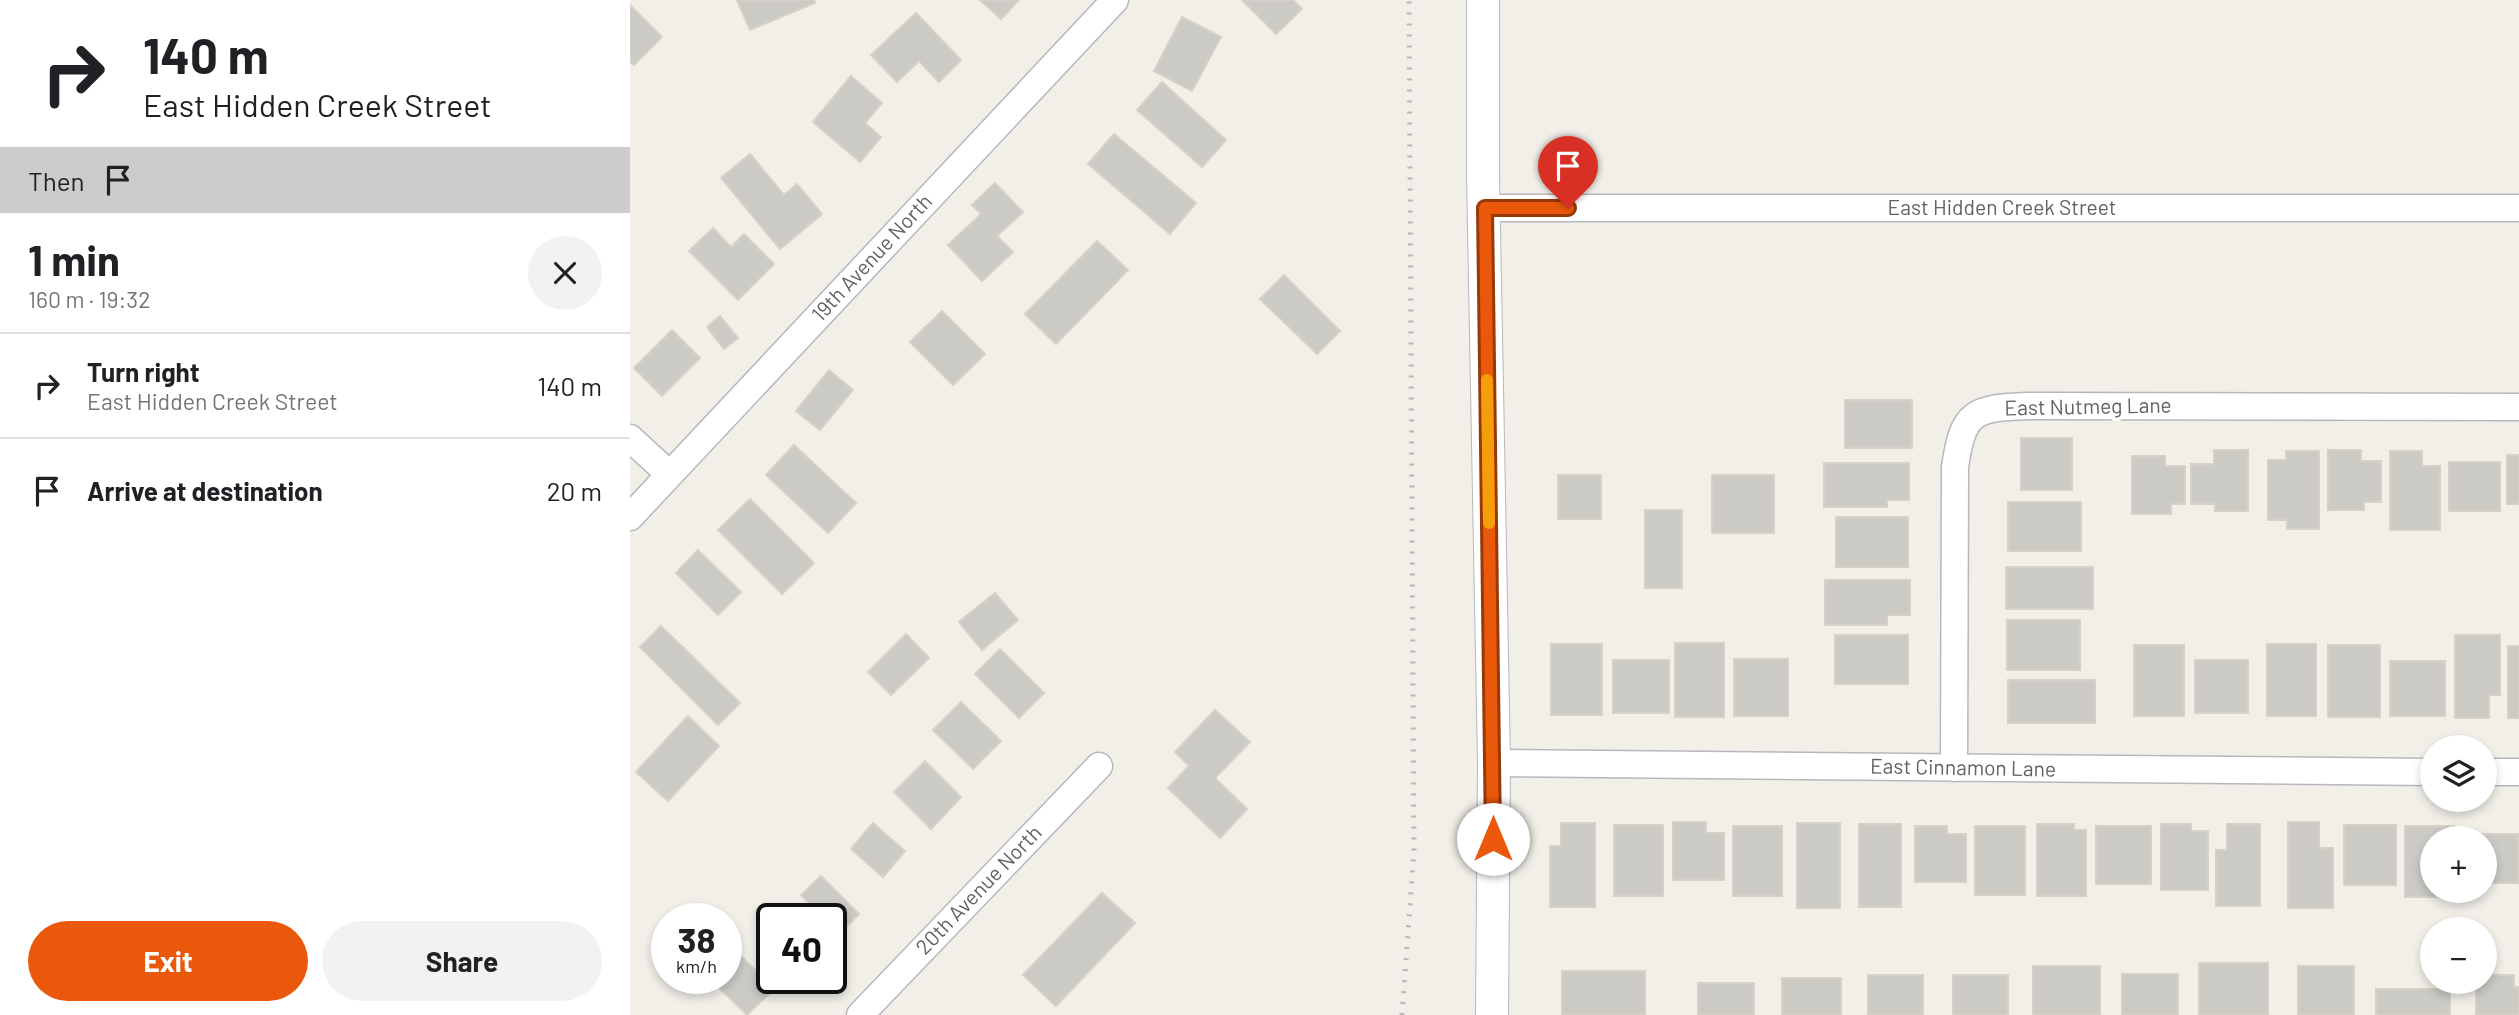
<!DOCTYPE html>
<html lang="en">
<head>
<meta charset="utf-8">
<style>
  :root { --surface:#fff; --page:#f2f2f2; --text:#202124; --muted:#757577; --line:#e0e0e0; --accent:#ea580c }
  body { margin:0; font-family:Barlow,sans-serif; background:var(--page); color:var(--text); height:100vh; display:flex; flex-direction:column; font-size:26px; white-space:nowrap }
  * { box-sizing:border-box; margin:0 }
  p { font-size:23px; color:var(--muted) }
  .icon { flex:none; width:38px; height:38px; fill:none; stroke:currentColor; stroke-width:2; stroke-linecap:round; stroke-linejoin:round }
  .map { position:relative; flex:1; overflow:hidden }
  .details { display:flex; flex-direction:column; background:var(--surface); width:630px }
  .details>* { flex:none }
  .banner { background:#fff; color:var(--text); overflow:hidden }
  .fabs { position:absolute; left:1790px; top:735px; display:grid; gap:14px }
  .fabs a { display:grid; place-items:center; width:77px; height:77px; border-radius:50%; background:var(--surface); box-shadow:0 4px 10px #0003; font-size:35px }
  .speed { position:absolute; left:21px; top:903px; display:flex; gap:14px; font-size:35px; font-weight:700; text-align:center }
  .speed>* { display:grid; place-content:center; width:91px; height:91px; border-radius:50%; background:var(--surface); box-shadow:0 4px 10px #0003; line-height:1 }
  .speed small { font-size:18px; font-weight:400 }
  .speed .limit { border:4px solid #111; border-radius:10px; background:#fff; color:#111 }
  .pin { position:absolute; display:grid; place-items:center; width:60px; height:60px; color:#fff; margin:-72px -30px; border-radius:50% 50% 50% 0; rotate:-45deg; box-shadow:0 0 7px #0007 }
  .pin .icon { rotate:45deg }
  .me { position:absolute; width:77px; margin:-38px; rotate:0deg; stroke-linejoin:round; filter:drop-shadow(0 0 5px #0008) }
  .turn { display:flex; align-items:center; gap:24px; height:147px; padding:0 28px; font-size:32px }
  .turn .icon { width:91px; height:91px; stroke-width:2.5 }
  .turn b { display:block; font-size:49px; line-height:60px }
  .then { display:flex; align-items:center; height:66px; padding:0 28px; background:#0003; gap:14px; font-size:26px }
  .round { display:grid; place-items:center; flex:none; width:74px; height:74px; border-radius:37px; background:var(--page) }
  .overview { display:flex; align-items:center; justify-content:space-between; height:119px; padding:0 28px }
  h1 { font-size:42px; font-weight:700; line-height:52px }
  .cta { display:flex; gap:14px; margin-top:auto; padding:14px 28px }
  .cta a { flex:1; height:80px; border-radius:42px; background:var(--accent); color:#fff; font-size:28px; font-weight:700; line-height:80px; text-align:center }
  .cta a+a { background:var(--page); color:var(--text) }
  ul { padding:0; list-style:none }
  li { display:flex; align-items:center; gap:21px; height:105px; padding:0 28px; border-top:2px solid var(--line) }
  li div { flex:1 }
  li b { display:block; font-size:26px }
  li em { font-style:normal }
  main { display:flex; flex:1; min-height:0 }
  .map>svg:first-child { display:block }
</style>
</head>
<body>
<main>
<section class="details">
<div class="banner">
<div class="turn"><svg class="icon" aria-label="right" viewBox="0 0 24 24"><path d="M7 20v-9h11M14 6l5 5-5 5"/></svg><div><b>140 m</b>East Hidden Creek Street</div></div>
<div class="then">Then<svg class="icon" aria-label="arrive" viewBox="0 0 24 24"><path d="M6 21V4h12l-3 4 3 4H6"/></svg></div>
</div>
<div class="overview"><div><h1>1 min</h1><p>160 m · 19:32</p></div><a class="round"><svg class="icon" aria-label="close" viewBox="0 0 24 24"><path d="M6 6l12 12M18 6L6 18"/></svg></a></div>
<ul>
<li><svg class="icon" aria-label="right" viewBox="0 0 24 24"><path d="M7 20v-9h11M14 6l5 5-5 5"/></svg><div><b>Turn right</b><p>East Hidden Creek Street</p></div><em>140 m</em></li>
<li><svg class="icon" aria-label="arrive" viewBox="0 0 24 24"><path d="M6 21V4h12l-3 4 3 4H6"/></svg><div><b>Arrive at destination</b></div><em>20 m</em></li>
</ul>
<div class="cta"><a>Exit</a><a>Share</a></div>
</section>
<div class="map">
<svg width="1889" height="1015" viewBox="0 0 1889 1015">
  <rect width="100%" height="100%" fill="#f1efe8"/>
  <!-- building -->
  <path fill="#cccac5" stroke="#d6d1c6" stroke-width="2" d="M107,0H184L185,3L120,30Z
    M350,0H389L371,19Z
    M612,0H663L672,9L646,34Z
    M0,5L32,37L4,65L0,62Z
    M286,13L331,60L309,82L289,61L267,82L241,55Z
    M552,17L591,37L562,91L524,71Z
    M221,76L252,103L235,123L251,137L230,162L183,122Z
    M532,82L596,140L572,167L507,110Z
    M484,134L566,203L540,234L458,164Z
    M120,154L154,195L167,184L192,214L150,249L91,178Z
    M365,183L393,212L367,236L383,252L352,281L318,245L351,214L342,205Z
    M83,228L101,247L114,234L144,264L108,300L59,251Z
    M467,241L498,270L426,344L395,314Z
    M654,275L710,331L687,354L630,299Z
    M312,311L355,354L323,385L280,342Z
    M90,316L108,338L94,349L77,327Z
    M42,330L70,358L32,396L4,368Z
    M199,370L223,390L190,430L166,411Z
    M1215,400H1282V448H1215Z
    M1391,438H1442V490H1391Z
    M164,445L226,503L198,533L136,475Z
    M1584,450H1618V511H1585V504H1561V464H1584Z
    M1698,450H1731V461H1751V502H1734V510H1698Z
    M1656,451H1689V529H1657V520H1638V460H1656Z
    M1760,451H1792V466H1810V530H1760Z
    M1877,455H1889V504H1877Z
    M1502,456H1535V466H1555V504H1541V514H1502Z
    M1819,462H1870V511H1819Z
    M1194,463H1279V500H1257V507H1194Z
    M928,475H971V519H928Z
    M1082,475H1144V533H1082Z
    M120,499L184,563L152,594L88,530Z
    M1378,502H1451V551H1378Z
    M1015,510H1052V588H1015Z
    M1206,517H1278V567H1206Z
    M68,550L111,592L88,615L46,573Z
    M1376,567H1463V609H1376Z
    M1195,580H1280V615H1257V625H1195Z
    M365,593L388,620L352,650L329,622Z
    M1377,620H1450V670H1377Z
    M31,626L110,703L88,725L10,647Z
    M276,634L299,658L261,695L238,672Z
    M1205,635H1278V684H1205Z
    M1825,635H1870V695H1859V718H1825Z
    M1045,643H1094V717H1045Z
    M921,644H972V715H921Z
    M1637,644H1686V716H1637Z
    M1504,645H1554V716H1504Z
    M1698,645H1750V717H1698Z
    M1878,646H1889V718H1878Z
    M370,649L414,693L389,718L345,674Z
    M1104,659H1158V716H1104Z
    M983,660H1039V713H983Z
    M1565,660H1618V713H1565Z
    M1760,661H1815V716H1760Z
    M1378,680H1465V723H1378Z
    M331,702L371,741L343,769L303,730Z
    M585,710L620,742L585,778L617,809L590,838L538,788L559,766L545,752Z
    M58,716L89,746L38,801L6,772Z
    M295,761L331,797L301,829L264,792Z
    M1043,822H1076V833H1094V880H1043Z
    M1658,822H1689V848H1703V908H1658Z
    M243,823L275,851L253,877L221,849Z
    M931,823H965V907H920V846H931Z
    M1167,823H1210V908H1167Z
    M1229,824H1271V907H1229Z
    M1407,824H1444V830H1456V896H1407Z
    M1531,824H1561V831H1578V890H1531Z
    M1597,824H1630V906H1586V850H1597Z
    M984,825H1033V896H984Z
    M1714,825H1766V885H1714Z
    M1103,826H1152V896H1103Z
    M1285,826H1317V834H1336V882H1285Z
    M1345,826H1395V895H1345Z
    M1466,826H1521V884H1466Z
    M1775,826H1824V838H1802V891H1824V897H1775Z
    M1833,834H1888V883H1855V838H1833Z
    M191,876L229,914L210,933L201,924V919H196L171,895Z
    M472,893L505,923L426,1006L393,975Z
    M96,941L144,989L117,1015L79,978H96Z
    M1569,963H1638V1015H1569Z
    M1403,966H1470V1015H1403Z
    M1668,966H1724V1015H1668Z
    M932,971H1015V1015H932Z
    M1492,974H1548V1015H1492Z
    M1238,975H1293V1015H1238Z
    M1323,975H1378V1015H1323Z
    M1855,975H1884V987H1889V1015H1846V982H1855Z
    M1152,978H1211V1015H1152Z
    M1068,983H1124V1015H1068Z
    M1746,989H1820V1015H1746Z"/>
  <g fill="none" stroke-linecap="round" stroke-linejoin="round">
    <!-- minor casing -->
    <g stroke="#b5b8bc" stroke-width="29">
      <path id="minor" d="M855,208H1889
        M0,438L39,474
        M0,517L485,0
        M864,763L1802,772
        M1324,768L1325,467C1333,411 1344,408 1398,406L1889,407
        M1855,772H1889
        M230,1015L469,766"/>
    </g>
    <!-- tertiary casing -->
    <g stroke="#b5b8bc" stroke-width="34">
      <path id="tertiary" d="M853,0V174L864,763L862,1015"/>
    </g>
    <!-- minor -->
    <use href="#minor" stroke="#fff" stroke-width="26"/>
    <!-- tertiary -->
    <use href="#tertiary" stroke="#fff" stroke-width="32"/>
    <!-- rail -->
    <path stroke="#b6b7b8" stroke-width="5" stroke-dasharray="2 9" stroke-linecap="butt" d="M772,1015L784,851L779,0"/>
  </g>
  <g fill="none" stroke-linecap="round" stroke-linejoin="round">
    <!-- route casing -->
    <g stroke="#983908" stroke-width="18">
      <path id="route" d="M863,839L855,208H938"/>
    </g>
    <!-- route -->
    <use href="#route" stroke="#ea580c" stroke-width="12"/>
    <!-- slow -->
    <path stroke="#f59e0b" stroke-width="12" d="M857,380L859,523"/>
  </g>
  <g text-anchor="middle" stroke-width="7" stroke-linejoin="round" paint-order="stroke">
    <!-- street labels -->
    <g font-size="21" fill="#5f6368" stroke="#fff">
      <text x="1372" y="215">East Hidden Creek Street</text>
      <text transform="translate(242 258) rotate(-47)" y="7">19th Avenue North</text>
      <text transform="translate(1458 407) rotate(-1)" y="7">East Nutmeg Lane</text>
      <text transform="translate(1333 768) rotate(1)" y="7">East Cinnamon Lane</text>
      <text transform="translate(349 890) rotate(-46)" y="7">20th Avenue North</text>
    </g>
  </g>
</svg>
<div class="fabs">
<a><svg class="icon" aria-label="layers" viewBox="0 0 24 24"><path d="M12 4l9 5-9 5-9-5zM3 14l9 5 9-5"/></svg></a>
<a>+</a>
<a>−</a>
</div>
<div class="speed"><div>38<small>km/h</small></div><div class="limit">40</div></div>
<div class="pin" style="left:938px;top:208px;background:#d93025"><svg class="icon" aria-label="arrive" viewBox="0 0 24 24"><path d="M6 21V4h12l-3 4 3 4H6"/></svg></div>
<svg class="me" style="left:863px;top:839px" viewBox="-20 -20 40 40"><circle r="19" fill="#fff"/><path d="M0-13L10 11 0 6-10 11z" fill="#ea580c"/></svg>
</div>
</main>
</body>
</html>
